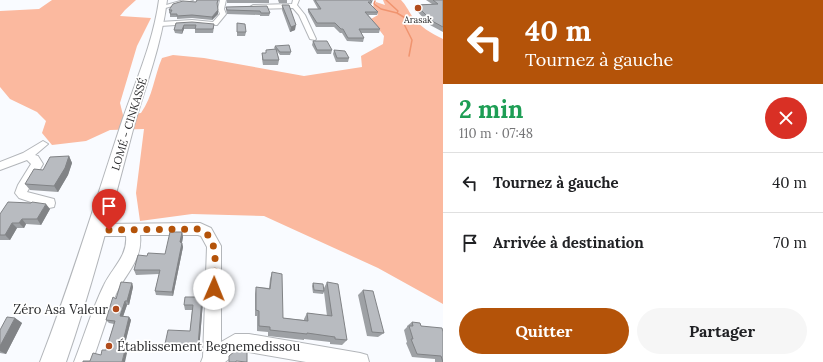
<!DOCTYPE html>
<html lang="fr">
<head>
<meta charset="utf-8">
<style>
  :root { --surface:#fff; --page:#f6f6f6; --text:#202124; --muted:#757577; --line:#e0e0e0; --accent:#b45309 }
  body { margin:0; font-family:Lora,serif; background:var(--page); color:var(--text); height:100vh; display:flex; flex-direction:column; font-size:15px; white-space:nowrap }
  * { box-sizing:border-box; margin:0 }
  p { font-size:13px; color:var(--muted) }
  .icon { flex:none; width:22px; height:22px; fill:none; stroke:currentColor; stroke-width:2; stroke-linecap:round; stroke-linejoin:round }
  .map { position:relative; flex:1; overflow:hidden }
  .side { display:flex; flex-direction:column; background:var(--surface); width:380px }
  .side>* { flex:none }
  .hud { background:#b45309; color:#fff; overflow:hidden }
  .pin { position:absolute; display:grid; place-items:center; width:34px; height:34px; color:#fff; margin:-41px -17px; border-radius:50% 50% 50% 0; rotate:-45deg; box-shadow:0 0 4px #0007 }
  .pin .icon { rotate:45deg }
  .me { position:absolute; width:44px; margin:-22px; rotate:1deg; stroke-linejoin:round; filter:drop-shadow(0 0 3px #0008) }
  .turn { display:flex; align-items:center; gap:14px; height:84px; padding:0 16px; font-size:18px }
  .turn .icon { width:52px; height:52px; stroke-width:2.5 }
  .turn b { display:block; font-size:28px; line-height:34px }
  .round { display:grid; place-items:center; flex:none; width:42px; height:42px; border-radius:21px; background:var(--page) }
  .head { display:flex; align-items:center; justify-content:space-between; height:68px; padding:0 16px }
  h1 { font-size:24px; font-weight:700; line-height:30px; color:#1e9e55 }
  .cta { display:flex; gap:8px; margin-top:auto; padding:8px 16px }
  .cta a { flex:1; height:46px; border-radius:24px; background:var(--accent); color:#fff; font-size:16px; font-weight:700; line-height:46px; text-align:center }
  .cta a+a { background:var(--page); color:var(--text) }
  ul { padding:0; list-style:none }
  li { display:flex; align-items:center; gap:12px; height:60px; padding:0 16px; border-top:1px solid var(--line) }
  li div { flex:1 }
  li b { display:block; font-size:15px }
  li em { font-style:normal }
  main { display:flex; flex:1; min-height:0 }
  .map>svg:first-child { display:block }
</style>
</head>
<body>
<main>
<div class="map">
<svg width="443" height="362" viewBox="0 0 443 362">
  <rect width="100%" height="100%" fill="#f9fbff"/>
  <!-- green -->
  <path fill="#fbb99f" d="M52,0H136L125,10L120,16L151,18L137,46L120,103L123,115L141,113C153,96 154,77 162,58L173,55L204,58L304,76L362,67L361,56L383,44L384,36L371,19L378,15L373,6L376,2L385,5L383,0H401C406,5 408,10 412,16C420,27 431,33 443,39V304L378,268L264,216L192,214L140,221L136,193L144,129L110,130L86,141L52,145L42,133L46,121L37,112L10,99L0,87V11L39,9Z"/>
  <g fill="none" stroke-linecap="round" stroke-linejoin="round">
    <!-- stream -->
    <path stroke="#f0946f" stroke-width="1.5" d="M386,0L398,11L397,13L407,19L403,22L412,40L409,56
      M375,1L374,4L381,9L397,13"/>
    <!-- minor casing -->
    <g stroke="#b3b6ba" stroke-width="2">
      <path id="minor" d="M184,0H193L162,9L159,7Z
        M220,0H226L224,9L226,14L217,25L192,24L160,26L157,24L160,22L192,20L213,22L220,14L218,9Z
        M293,0H299L297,5L305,15L316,39L315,40L310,39L299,15L293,8L253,9L250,7L253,5L292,4Z
        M43,141L48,144L35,155L38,156L43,164L27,192L54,199L55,203L54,207L49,208L19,198L15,193L18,185L31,164L27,160L0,170V162L23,153Z
        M200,223L211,228L221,246V342L235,334H249L360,353L367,355L369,362H306L249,352H238L225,362H201L203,357L207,247L201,236L198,235H140C143,260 125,274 116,294C107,316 100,340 92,362H74C84,337 92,309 104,285C112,268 128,256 126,236H97L92,234L90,230L92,226L97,224Z"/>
    </g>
    <!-- highway casing -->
    <g stroke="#b3b6ba" stroke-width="2">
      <path id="highway" d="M159,0H167C162,43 146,84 134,126C113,205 93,284 66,362H40C70,285 94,206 120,127C134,85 153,44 159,0Z"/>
    </g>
    <!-- minor -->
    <use href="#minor" fill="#fff" fill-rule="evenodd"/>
    <!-- highway -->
    <use href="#highway" fill="#fff" fill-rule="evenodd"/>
  </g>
  <!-- wall -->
  <path fill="#9ea1a5" d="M197,0H219L217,5L218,14L212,20L192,18L177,19V17H170V13H169V10L196,2Z
    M227,0H269V3H227Z
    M278,0H287V3H279Z
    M313,0H373L372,2L371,5L378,12L377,15H368L380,29L379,33H361L364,38L363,42L347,41L342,33H340L334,27H316L308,12V9H318Z
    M426,0H443V32L430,25L414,8L416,5L432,4Z
    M282,5L295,30L290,32L282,10Z
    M267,6L270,13L269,16H260V15L227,14L226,10V7Z
    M176,23L214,27L213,33H195V29H184L182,34L175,33L174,30Z
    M237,23L246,32L245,36H237Z
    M313,41L332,50L331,54H317L312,45Z
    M275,46L291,52L290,55H280L277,51L279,60L278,65H263L262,59V53H266V50L275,49L274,48Z
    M334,50L349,58L348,62H336L333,54Z
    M69,156L72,163L68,175L58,192L30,190L25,184L43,170Z
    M50,209L41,225L26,224L24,228H17L10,240H0V214Z
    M182,232L183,237L182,243L183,247L173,296L156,295L155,291L159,274L136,275L134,270L165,254Z
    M272,272L283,318L304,320V319L307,313L327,316L324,292L323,294L313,293L312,286L313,283L324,288L327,282L347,340L342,345L330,344V342L304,339V340L268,336V332L257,331V316H255V294L256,287L269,288L270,279Z
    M132,283L133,287L129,305H127L123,317H129L131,320L123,350L127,353L90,361L101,355L106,350L114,324L109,323L106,320L116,299Z
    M363,290L384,333L378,337L367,336L358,295Z
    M203,302L199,350L167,349L165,344L190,331L192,310H185L184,305Z
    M15,318L22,323L6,354L0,353V330Z
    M412,322L421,326L443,332V362H435V359L412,357L406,343L407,342L404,330L407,327V326Z"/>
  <!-- shaded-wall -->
  <path fill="#818386" d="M218,10V14L212,20V17Z
    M184,25V29L182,34V30Z
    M296,25L295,30L290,32L291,27Z
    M69,156L72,163L68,175L58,192L54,186Z
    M46,204L50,209L41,225L37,219Z
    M22,219L26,224L24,228L19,223Z
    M12,223L17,228L10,240L5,235Z
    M182,232L183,237L181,247L180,242Z
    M182,243L183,247L173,296L172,292Z
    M132,283L133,287L129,305L127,301Z
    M202,297L203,302L199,350L198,346Z
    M125,301L127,305L122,319L120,316Z
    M129,317L131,320L123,352L121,350Z
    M15,318L22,323L6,354L0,351V346Z
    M125,350L127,353L125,362H122Z"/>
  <!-- building -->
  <path fill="#b8bbc0" stroke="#818386" d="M197,0H218L217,3L218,10L212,17L192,15L177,16V14H170L172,10H169L173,4L183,1L196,2Z
    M315,0H370L372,2H368L378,12H365L380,29H359L364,38H348L343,29H341L335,23H317L308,9H321Z
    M433,0H443V27L432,21L416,5L438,4Z
    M282,5H289L296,25L291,27Z
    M267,6L270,13H261L260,11L227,10L226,7Z
    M192,22L214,24L213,29H195L196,25H184L182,30H174L176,23Z
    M237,23L245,24L246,32H237Z
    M313,41H327L332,50H317Z
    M289,45L291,52H280L275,46Z
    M276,49L279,60H263L262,53H266V50Z
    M334,50L345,51L349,58H337Z
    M69,156L65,168L54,186L25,184L34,169L43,170L50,157Z
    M8,202L31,203L32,202L46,204L37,219H22L19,223H12L5,235H0V214Z
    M170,232H182L180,242L182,243L172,292L155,291L160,270H134L138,255L147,256L148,253L165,254Z
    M272,272L282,274L283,318L308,321L307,313L332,316L327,282L338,284L347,340L335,339V337L307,333V334L270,330V327L259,326V311L256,310V287L270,289Z
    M121,282L132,283L127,301H125L120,316L129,317L121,350H125L122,362H83V361H90L93,353L101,355L102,350H106L115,321L106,320L112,300L113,297L116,299Z
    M313,283L323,284L324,291L314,290Z
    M363,290L373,291L384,333L372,332Z
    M185,297H202L198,346L165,344L168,330L190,331L193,305H184Z
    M7,317L15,318L0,346V330Z
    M412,322L420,323L421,326L442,328L443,332V362L441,356L417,354L411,339H413L409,326H413Z
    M235,351L247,352V362L236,361V362H229V356Z"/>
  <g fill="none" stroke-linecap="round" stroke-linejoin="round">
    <!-- route -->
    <path stroke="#b45309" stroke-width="7" stroke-dasharray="0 12.6" d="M109,230L200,229C221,239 214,270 214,289"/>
  </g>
  <!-- markers -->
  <g fill="#b04b1d" stroke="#fff" stroke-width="1.5">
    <circle cx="418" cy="8" r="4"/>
    <circle cx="116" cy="309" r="4"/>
    <circle cx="109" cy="346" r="4"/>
  </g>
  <g text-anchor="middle" stroke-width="3.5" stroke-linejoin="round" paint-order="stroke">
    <!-- far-poi labels -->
    <g font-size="9" fill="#292a2c" stroke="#fff">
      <text x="418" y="23">Arasak</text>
    </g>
    <!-- street labels -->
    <g font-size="11" fill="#292a2c" stroke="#fff">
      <text transform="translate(129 124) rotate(-73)" y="4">LOMÉ - CINKASSÉ</text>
    </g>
    <!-- near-poi labels -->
    <g font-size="13" fill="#292a2c" stroke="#fff" text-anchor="end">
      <text x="108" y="314">Zéro Asa Valeur</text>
      <text x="117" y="351" text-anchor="start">Établissement Begnemedissou</text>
    </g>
  </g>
</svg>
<div class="pin" style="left:109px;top:230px;background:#d93025"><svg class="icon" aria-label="arrive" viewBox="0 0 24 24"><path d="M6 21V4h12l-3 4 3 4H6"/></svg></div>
<svg class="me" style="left:214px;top:289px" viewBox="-20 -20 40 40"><circle r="19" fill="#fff"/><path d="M0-13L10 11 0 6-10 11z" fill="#b45309"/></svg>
</div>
<section class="side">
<div class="hud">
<div class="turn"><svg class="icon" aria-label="left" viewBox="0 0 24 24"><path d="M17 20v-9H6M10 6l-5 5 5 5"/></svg><div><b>40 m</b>Tournez à gauche</div></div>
</div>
<div class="head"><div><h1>2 min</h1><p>110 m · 07:48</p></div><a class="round" style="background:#d93025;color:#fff"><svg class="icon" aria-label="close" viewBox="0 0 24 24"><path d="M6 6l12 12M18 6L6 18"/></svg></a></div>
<ul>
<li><svg class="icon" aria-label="left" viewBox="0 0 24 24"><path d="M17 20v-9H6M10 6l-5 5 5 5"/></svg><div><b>Tournez à gauche</b></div><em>40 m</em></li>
<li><svg class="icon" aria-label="arrive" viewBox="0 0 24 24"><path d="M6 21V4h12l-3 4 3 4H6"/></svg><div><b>Arrivée à destination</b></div><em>70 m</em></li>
</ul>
<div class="cta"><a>Quitter</a><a>Partager</a></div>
</section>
</main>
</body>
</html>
